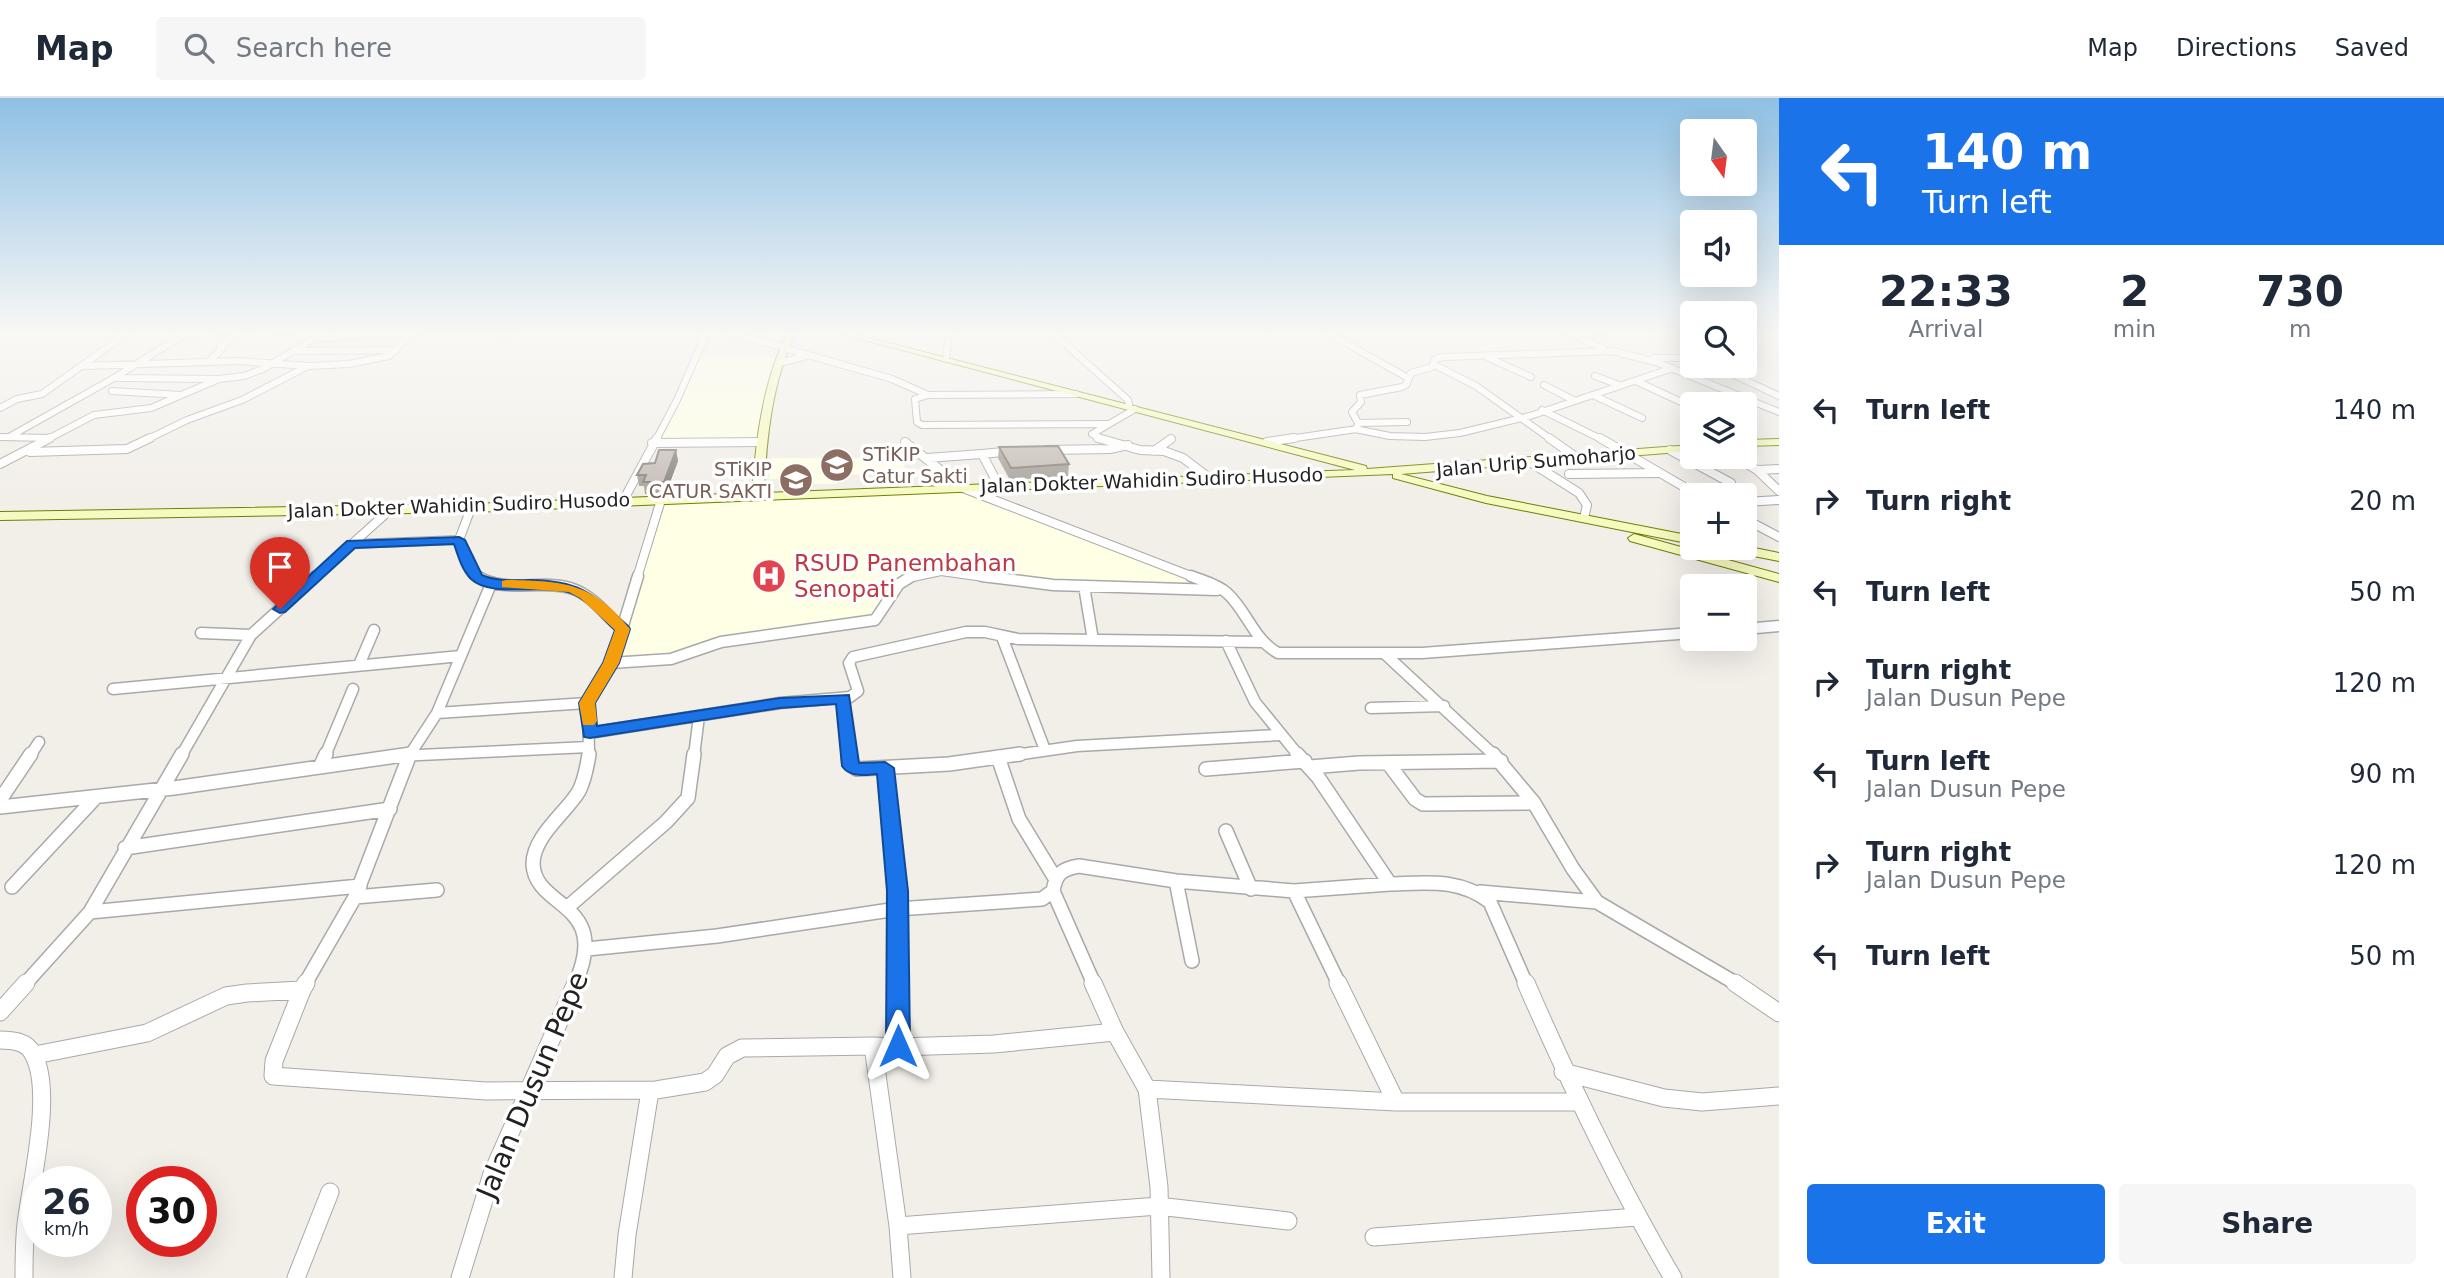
<!DOCTYPE html>
<html lang="en">
<head>
<meta charset="utf-8">
<style>
  :root { --surface:#fff; --page:#f6f6f7; --text:#1f2937; --muted:#747a83; --line:#e0e1e3; --accent:#1a73e8 }
  body { margin:0; font-family:"DejaVu Sans",sans-serif; background:var(--page); color:var(--text); height:100vh; display:flex; flex-direction:column; font-size:26px; white-space:nowrap }
  * { box-sizing:border-box; margin:0 }
  p { font-size:23px; color:var(--muted) }
  .icon { flex:none; width:38px; height:38px; fill:none; stroke:currentColor; stroke-width:2; stroke-linecap:round; stroke-linejoin:round }
  .map { position:relative; flex:1; overflow:hidden }
  .side { display:flex; flex-direction:column; background:var(--surface); width:665px }
  .side>* { flex:none }
  .top-card { background:#1a73e8; color:#fff; overflow:hidden }
  .needle { width:46px; rotate:166deg }
  .fabs { position:absolute; left:1680px; top:21px; display:grid; gap:14px }
  .fabs a { display:grid; place-items:center; width:77px; height:77px; border-radius:7px; background:var(--surface); box-shadow:0 7px 28px #0002; font-size:35px }
  .speed { position:absolute; left:21px; top:1068px; display:flex; gap:14px; font-size:35px; font-weight:700; text-align:center }
  .speed>* { display:grid; place-content:center; width:91px; height:91px; border-radius:50%; background:var(--surface); box-shadow:0 7px 28px #0002; line-height:1 }
  .speed small { font-size:18px; font-weight:400 }
  .speed .limit { border:10px solid #d22; background:#fff; color:#111 }
  .pin { position:absolute; display:grid; place-items:center; width:60px; height:60px; color:#fff; margin:-72px -30px; border-radius:50% 50% 50% 0; rotate:-45deg; box-shadow:0 0 7px #0007 }
  .pin .icon { rotate:45deg }
  .me { position:absolute; width:77px; margin:-38px; rotate:0deg; stroke-linejoin:round; filter:drop-shadow(0 0 5px #0008) }
  .turn { display:flex; align-items:center; gap:24px; height:147px; padding:0 28px; font-size:32px }
  .turn .icon { width:91px; height:91px; stroke-width:2.5 }
  .turn b { display:block; font-size:49px; line-height:60px }
  .eta { display:flex; justify-content:space-evenly; align-items:center; height:119px; text-align:center }
  .eta b { font-size:42px; font-weight:800; line-height:49px }
  .button { display:flex; gap:14px; margin-top:auto; padding:14px 28px }
  .button a { flex:1; height:80px; border-radius:7px; background:var(--accent); color:#fff; font-size:28px; font-weight:800; line-height:80px; text-align:center }
  .button a+a { background:var(--page); color:var(--text) }
  ul { padding:0; list-style:none }
  li { display:flex; align-items:center; gap:21px; height:91px; padding:0 28px }
  li div { flex:1 }
  li b { display:block; font-size:26px }
  li em { font-style:normal }
  header { display:flex; align-items:center; gap:42px; box-sizing:border-box; height:98px; padding:0 35px; background:var(--surface); border-bottom:2px solid var(--line) }
  header strong { font-size:33px }
  nav { display:flex; gap:38px; margin-inline-start:auto; font-size:24px }
  .search { width:490px; height:63px; background:var(--page); display:flex; align-items:center; gap:18px; box-sizing:border-box; padding:0 24px; border-radius:7px; color:var(--muted); font-size:26px }
  main { display:flex; flex:1; min-height:0 }
  .map>svg:first-child { display:block }
</style>
</head>
<body>
<header>
<strong>Map</strong>
<div class="search"><svg class="icon" aria-label="search" viewBox="0 0 24 24"><circle cx="10" cy="10" r="6"/><path d="M15 15l6 6"/></svg>Search here</div>
<nav><a>Map</a><a>Directions</a><a>Saved</a></nav>
</header>
<main>
<div class="map">
<svg width="1779" height="1180" viewBox="0 0 1779 1180">
  <rect width="100%" height="100%" fill="#f2efe9"/>
  <!-- residential -->
  <path fill="#e0dfdf" d="M412,234H519L512,240L406,239Z"/>
  <!-- education -->
  <path fill="#ffffe5" d="M775,258L758,340L668,343L661,340L699,259Z
    M772,360H894L913,375L837,377V386H785L784,381H769Z
    M966,392L1219,490L1083,488L933,473L904,476L885,485L883,519L707,544L660,558L611,562L663,405Z"/>
  <g fill="none" stroke-linecap="round" stroke-linejoin="round">
    <!-- minor-far4 casing -->
    <g stroke="#a9a9a9" stroke-width="8">
      <path id="minor-far4" d="M276,234L323,235
        M723,234L784,249
        M1052,234L1128,302L1130,310
        M1326,234L1408,280
        M1565,234L1604,251
        M186,235L233,234
        M1570,235L1606,234
        M318,240L412,235
        M784,250L892,281L928,297
        M297,253L396,252
        M1487,259L1531,279
        M1653,260H1692
        M946,261L949,234
        M208,264L222,251L220,248L240,234
        M779,265L807,258
        M1433,266L1476,288L1552,342
        M82,268L238,263L308,268L349,266L389,258L414,234
        M1715,268L1779,298
        M1595,278L1619,287
        M117,280L217,281
        M1636,283L1692,309
        M1544,287L1575,303
        M112,293L180,297
        M1076,296L928,297L915,301L917,324L922,327L1107,326
        M1593,297L1642,320
        M0,310L17,301L42,296L129,234
        M1542,312L1603,342
        M1358,325L1407,324
        M1355,331L1390,338L1425,339L1460,335L1530,318L1673,270
        M0,339L50,340
        M9,339L114,280L188,234
        M46,342L94,317L151,310L219,281L244,278L263,271L325,234
        M146,342L187,322L242,302L308,268
        M656,342L677,302L707,234
        M1104,342L1092,336L1135,311
        M1282,342L1357,331L1358,325L1352,314L1361,304L1360,297L1402,289L1406,287L1411,275L1432,269L1435,261L1444,259L1612,253L1656,264L1779,314"/>
    </g>
    <!-- minor-far3 casing -->
    <g stroke="#a9a9a9" stroke-width="10">
      <path id="minor-far3" d="M1098,340L1140,352L1164,353L1183,360L1208,379
        M1549,340L1576,359
        M1600,340L1698,397
        M905,344L963,390L1196,480
        M1267,344L1294,340
        M652,345L761,344
        M1046,352L1110,351L1128,347
        M1670,352L1731,385
        M1154,353L1171,341
        M30,354L127,351L150,340
        M1735,359L1757,372L1779,393
        M927,360L982,356
        M1530,364L1579,395L1587,407L1584,420
        M0,366L50,340
        M1757,372L1779,371
        M1569,376L1657,375
        M999,388L982,356L1013,353
        M623,403L657,340
        M1745,404L1779,402
        M471,410L459,442L469,469L480,480
        M1745,421L1779,439
        M352,446L459,442
        M314,480L391,411
        M637,480L661,402
        M908,480L941,473L991,480"/>
    </g>
    <!-- minor-far2 casing -->
    <g stroke="#a9a9a9" stroke-width="13">
      <path id="minor-far2" d="M477,478C504,496 540,481 570,490C591,496 607,516 622,531L612,563L588,603L589,658
        M982,478L1053,487L1217,492
        M1191,478C1203,483 1217,486 1227,495C1247,513 1253,541 1278,555H1422L1692,535
        M1084,488L1093,542
        M622,531L638,478
        M1745,531L1779,528
        M201,535L251,537
        M1002,539L1045,652
        M1226,543L1255,604L1299,658
        M1385,556L1495,658
        M611,565L671,561L721,544L875,522L899,486L912,478
        M359,567L374,532
        M113,591L461,558
        M844,600L848,658
        M1371,610L1444,608
        M437,615L587,605
        M589,635L780,605L850,599L858,593L849,565L853,559L966,534H985L1018,541L1263,544
        M30,658L39,644
        M181,658L251,537L316,478
        M325,658L353,591
        M398,658L589,649
        M409,658L437,615L491,486
        M694,658L699,618
        M1008,658L1077,648L1279,637"/>
    </g>
    <!-- minor-far1 casing -->
    <g stroke="#a9a9a9" stroke-width="16">
      <path id="minor-far1" d="M848,656L849,665L857,671L949,666L1020,656
        M1493,656L1534,705L1573,771L1597,804L1737,886
        M998,659L1019,721L1055,780
        M1388,665L1415,701L1423,706L1534,705
        M320,669L326,656
        M1310,669L1359,665L1501,663
        M885,670L897,811L1042,801L1053,793C1056,775 1062,771 1079,768L1176,783L1294,793L1390,786L1318,679L1297,656
        M1206,671L1305,663
        M0,702L31,656
        M0,709L174,690L411,656
        M1226,733L1251,791
        M125,750L390,711
        M1176,783L1192,863
        M1390,786C1426,785 1460,780 1490,804L1526,886
        M12,789L96,699
        M1053,793L1094,886
        M1294,793L1339,886
        M1480,794L1597,804
        M355,799L437,792
        M569,808L666,724L688,700L694,656
        M90,814L360,788
        M587,851L717,838L897,811L898,886
        M25,886L90,814L182,656
        M305,886L355,799L410,656
        M575,886C612,803 535,812 533,766C533,738 566,715 579,693C585,681 587,669 589,656"/>
    </g>
    <!-- minor casing -->
    <g stroke="#a9a9a9" stroke-width="19">
      <path id="minor" d="M898,885V949L994,946L1115,934
        M1093,885L1115,934L1147,991L1159,1089L1161,1180
        M1338,885L1396,1004
        M1526,885C1570,986 1617,1085 1673,1180
        M1735,885L1779,915
        M302,892L274,963L273,978L486,993L656,992L705,984L715,977L727,958L742,950L873,948
        M0,914L26,885
        M0,942C12,942 27,943 33,956C54,993 31,1084 26,1126C24,1144 24,1162 24,1180
        M898,949L873,948L898,1128L902,1180
        M35,957L147,935L226,898L247,895L302,892L306,885
        M1563,974L1664,1000L1702,1004L1779,998
        M1147,991L1396,1004H1578
        M898,1128L1158,1108L1288,1123
        M1374,1139L1637,1119
        M296,1180L330,1094
        M460,1180L492,1076L576,885
        M623,1180L627,1137L650,993"/>
    </g>
    <!-- secondary casing -->
    <g stroke="#707d05" stroke-width="2">
      <path id="secondary" d="M788,234H796C772,282 766,342 764,395L1355,372L834,234H846L1366,368L1367,371L1692,347V353L1401,376L1487,398L1692,438V446L1486,405L1393,380V376L471,414L0,422V414L471,406L752,395C756,342 763,282 788,234Z
        M1779,341V347L1745,348V342Z
        M1634,436L1779,476V484L1630,443L1628,440Z
        M1745,448L1779,455V463L1733,454L1727,450Z"/>
    </g>
    <!-- minor-far4 -->
    <use href="#minor-far4" stroke="#fff" stroke-width="6"/>
    <!-- minor-far3 -->
    <use href="#minor-far3" stroke="#fff" stroke-width="8"/>
    <!-- minor-far2 -->
    <use href="#minor-far2" stroke="#fff" stroke-width="10"/>
    <!-- minor-far1 -->
    <use href="#minor-far1" stroke="#fff" stroke-width="13"/>
    <!-- minor -->
    <use href="#minor" stroke="#fff" stroke-width="17"/>
    <!-- secondary -->
    <use href="#secondary" fill="#f7fabf" fill-rule="evenodd"/>
  </g>
  <!-- wall -->
  <path fill="#aba49e" d="M999,349L1069,366L1068,378L1010,382L998,360Z
    M676,352L678,363L666,395L645,396L644,388H639L637,377Z"/>
  <!-- shaded-wall -->
  <path fill="#8b8681" d="M676,352L678,363L666,395L664,384Z"/>
  <!-- building -->
  <path fill="#c7bfb8" stroke="#8b8681" stroke-width="2" d="M1058,348L1069,366L1011,370L999,349Z
    M659,352H676L664,384H643L646,377H637L643,366L655,365Z"/>
  <!-- sky -->
  <linearGradient id="sky" x2="0" y2="1"><stop stop-color="#8fc0e4"/><stop offset="0.59" stop-color="#f9f8f5"/><stop offset="1" stop-color="#f9f8f5" stop-opacity="0"/></linearGradient>
  <rect width="1779" height="399" fill="url(#sky)"/>
  <!-- route -->
  <path fill="#1a73e8" stroke="#114b97" stroke-width="2" d="M459,439L465,442L482,477C498,484 514,482 531,482C582,483 592,496 628,528L630,531L619,565L595,605L597,628L780,600L849,597L859,665L885,664L894,670L908,793L910,948L907,956L898,959L890,956L886,948L887,793L877,676C864,677 850,680 842,668L836,606L780,610L590,640L584,639L579,605L603,565L615,532C601,520 586,499 568,494C541,486 491,500 471,481C462,472 458,458 454,446L355,450L285,514L280,515L273,511L347,443Z"/>
  <!-- slow -->
  <path fill="#f59e0b" d="M506,482C563,483 592,484 630,531L619,565L595,605L597,623L594,627H583L579,605L603,565L615,532L580,500L569,494L502,489V483Z"/>
  <!-- icons -->
  <defs>
    <g id="university-disc" transform="scale(1.75)"><circle r="9.5" fill="#8d6e63" stroke="#fff"/><path d="M0-5L7-2L0 1L-7-2ZM-4 1L0 2.5L4 1V4Q0 6-4 4Z" fill="#fff"/></g>
    <g id="hospital-disc" transform="scale(1.75)"><circle r="9.5" fill="#e0444e" stroke="#fff"/><path d="M-5-5h3v3.5h4V-5h3V5h-3V1.5h-4V5h-3Z" fill="#fff"/></g>
  </defs>
  <g fill-rule="evenodd">
    <use href="#university-disc" x="837" y="367"/>
    <use href="#university-disc" x="796" y="382"/>
    <use href="#hospital-disc" x="769" y="478"/>
  </g>
  <g text-anchor="middle" stroke-width="7" stroke-linejoin="round" paint-order="stroke">
    <!-- far-education labels -->
    <g font-size="19" fill="#785e54" stroke="#fff" text-anchor="start">
      <text x="862" y="363">STiKIP<tspan x="862" dy="22">Catur Sakti</tspan></text>
      <text x="772" y="378" text-anchor="end">STiKIP<tspan x="772" dy="22">CATUR SAKTI</tspan></text>
    </g>
    <!-- far-street labels -->
    <g font-size="19" fill="#222" stroke="#fff">
      <text transform="translate(1536 363) rotate(-5)" y="7">Jalan Urip Sumoharjo</text>
      <text transform="translate(1152 382) rotate(-2)" y="7">Jalan Dokter Wahidin Sudiro Husodo</text>
      <text transform="translate(459 407) rotate(-2)" y="7">Jalan Dokter Wahidin Sudiro Husodo</text>
    </g>
    <!-- health labels -->
    <g font-size="23" fill="#be3a42" stroke="#fff" text-anchor="start">
      <text x="794" y="473">RSUD Panembahan<tspan x="794" dy="26">Senopati</tspan></text>
    </g>
    <!-- near-street labels -->
    <g font-size="28" fill="#222" stroke="#fff">
      <text transform="translate(532 987) rotate(-67)" y="10">Jalan Dusun Pepe</text>
    </g>
  </g>
</svg>
<div class="fabs">
<a><svg class="needle" viewBox="-14 -14 28 28"><path d="M0-13l5 13h-10z" fill="#e53935"/><path d="M0 13l5-13h-10z" fill="#747a83"/></svg></a>
<a><svg class="icon" aria-label="sound" viewBox="0 0 24 24"><path d="M4 9h4l5-4v14l-5-4H4zM17 9q2 3 0 6"/></svg></a>
<a><svg class="icon" aria-label="search" viewBox="0 0 24 24"><circle cx="10" cy="10" r="6"/><path d="M15 15l6 6"/></svg></a>
<a><svg class="icon" aria-label="layers" viewBox="0 0 24 24"><path d="M12 4l9 5-9 5-9-5zM3 14l9 5 9-5"/></svg></a>
<a>+</a>
<a>−</a>
</div>
<div class="speed"><div>26<small>km/h</small></div><div class="limit">30</div></div>
<div class="pin" style="left:280px;top:511px;background:#d93025"><svg class="icon" aria-label="arrive" viewBox="0 0 24 24"><path d="M6 21V4h12l-3 4 3 4H6"/></svg></div>
<svg class="me" style="left:898px;top:948px" viewBox="-20 -20 40 40"><path d="M0-17L14 15 0 8-14 15z" fill="#1a73e8" stroke="#fff" stroke-width="4"/></svg>
</div>
<section class="side">
<div class="top-card">
<div class="turn"><svg class="icon" aria-label="left" viewBox="0 0 24 24"><path d="M17 20v-9H6M10 6l-5 5 5 5"/></svg><div><b>140 m</b>Turn left</div></div>
</div>
<div class="eta">
<div><b>22:33</b><p>Arrival</p></div>
<div><b>2</b><p>min</p></div>
<div><b>730</b><p>m</p></div>
</div>
<ul>
<li><svg class="icon" aria-label="left" viewBox="0 0 24 24"><path d="M17 20v-9H6M10 6l-5 5 5 5"/></svg><div><b>Turn left</b></div><em>140 m</em></li>
<li><svg class="icon" aria-label="right" viewBox="0 0 24 24"><path d="M7 20v-9h11M14 6l5 5-5 5"/></svg><div><b>Turn right</b></div><em>20 m</em></li>
<li><svg class="icon" aria-label="left" viewBox="0 0 24 24"><path d="M17 20v-9H6M10 6l-5 5 5 5"/></svg><div><b>Turn left</b></div><em>50 m</em></li>
<li><svg class="icon" aria-label="right" viewBox="0 0 24 24"><path d="M7 20v-9h11M14 6l5 5-5 5"/></svg><div><b>Turn right</b><p>Jalan Dusun Pepe</p></div><em>120 m</em></li>
<li><svg class="icon" aria-label="left" viewBox="0 0 24 24"><path d="M17 20v-9H6M10 6l-5 5 5 5"/></svg><div><b>Turn left</b><p>Jalan Dusun Pepe</p></div><em>90 m</em></li>
<li><svg class="icon" aria-label="right" viewBox="0 0 24 24"><path d="M7 20v-9h11M14 6l5 5-5 5"/></svg><div><b>Turn right</b><p>Jalan Dusun Pepe</p></div><em>120 m</em></li>
<li><svg class="icon" aria-label="left" viewBox="0 0 24 24"><path d="M17 20v-9H6M10 6l-5 5 5 5"/></svg><div><b>Turn left</b></div><em>50 m</em></li>
</ul>
<div class="button"><a>Exit</a><a>Share</a></div>
</section>
</main>
</body>
</html>
